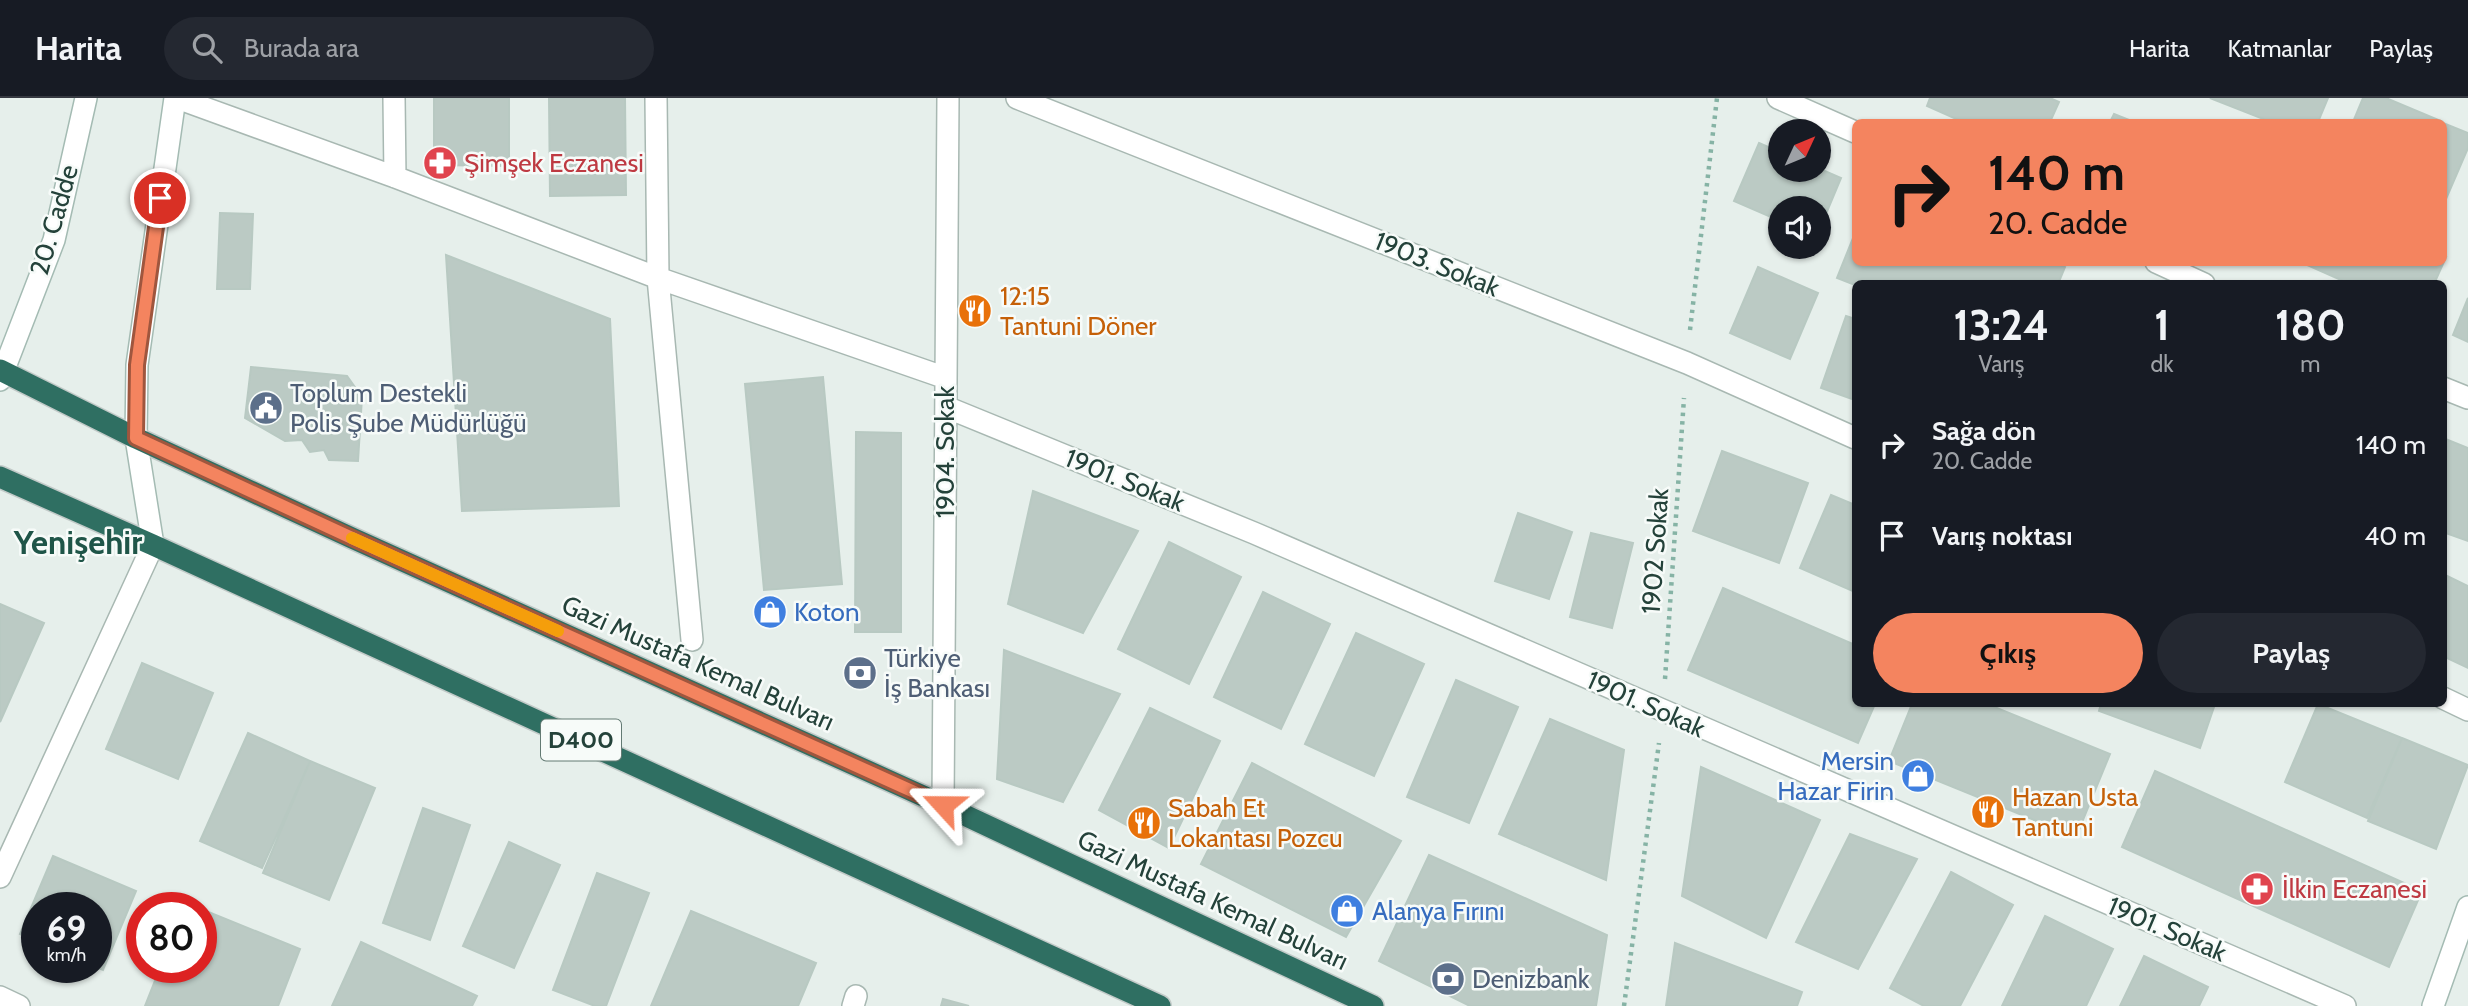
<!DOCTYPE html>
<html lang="tr">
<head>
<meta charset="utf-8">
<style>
  :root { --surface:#171b24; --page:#242831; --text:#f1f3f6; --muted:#9ea1a6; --line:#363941; --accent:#f4845f }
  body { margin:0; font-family:Cabin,sans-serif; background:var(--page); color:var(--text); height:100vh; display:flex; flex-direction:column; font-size:26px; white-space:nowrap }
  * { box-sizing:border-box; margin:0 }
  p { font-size:23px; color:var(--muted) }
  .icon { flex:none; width:38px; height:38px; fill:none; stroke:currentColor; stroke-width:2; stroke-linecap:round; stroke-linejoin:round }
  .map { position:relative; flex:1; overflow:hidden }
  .sheet { position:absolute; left:1852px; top:182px; width:595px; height:427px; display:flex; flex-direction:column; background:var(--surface); border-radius:10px; box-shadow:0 2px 5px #0004 }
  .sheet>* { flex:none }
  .guide { position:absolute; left:1852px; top:21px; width:595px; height:147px; border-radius:10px; box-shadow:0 2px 5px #0004; background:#f4845f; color:#111; overflow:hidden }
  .needle { width:46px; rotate:46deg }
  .controls { position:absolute; left:1768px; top:21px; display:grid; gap:14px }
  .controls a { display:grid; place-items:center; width:63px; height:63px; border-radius:50%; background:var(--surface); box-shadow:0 2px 5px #0004; font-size:35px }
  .speed { position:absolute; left:21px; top:794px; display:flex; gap:14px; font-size:35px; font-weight:700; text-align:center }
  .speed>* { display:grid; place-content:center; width:91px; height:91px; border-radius:50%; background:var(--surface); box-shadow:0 2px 5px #0004; line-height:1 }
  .speed small { font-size:18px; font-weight:400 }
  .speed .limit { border:10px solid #d22; background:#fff; color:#111 }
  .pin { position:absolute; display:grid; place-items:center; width:60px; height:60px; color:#fff; margin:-30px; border:4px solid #fff; border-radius:50%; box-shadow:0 2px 7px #0007 }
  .me { position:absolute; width:77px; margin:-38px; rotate:294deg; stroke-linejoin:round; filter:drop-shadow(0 0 5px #0008) }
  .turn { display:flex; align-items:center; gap:24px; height:147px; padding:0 21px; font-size:32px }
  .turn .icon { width:91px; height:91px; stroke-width:2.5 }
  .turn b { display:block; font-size:49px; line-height:60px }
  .eta { display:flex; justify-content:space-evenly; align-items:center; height:119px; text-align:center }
  .eta b { font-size:42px; font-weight:700; line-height:49px }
  .action { display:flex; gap:14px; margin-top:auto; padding:14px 21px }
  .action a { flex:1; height:80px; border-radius:42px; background:var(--accent); color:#111; font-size:28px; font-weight:700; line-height:80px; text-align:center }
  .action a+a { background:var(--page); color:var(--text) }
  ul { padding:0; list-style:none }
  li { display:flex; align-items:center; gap:21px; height:91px; padding:0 21px }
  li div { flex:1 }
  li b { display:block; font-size:26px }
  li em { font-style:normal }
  header { display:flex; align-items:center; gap:42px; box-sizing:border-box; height:98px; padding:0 35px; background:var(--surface); border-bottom:2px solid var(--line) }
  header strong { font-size:33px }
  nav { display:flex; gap:38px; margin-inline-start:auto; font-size:24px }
  .search { width:490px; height:63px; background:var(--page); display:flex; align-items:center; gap:18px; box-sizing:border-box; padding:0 24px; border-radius:38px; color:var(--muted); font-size:26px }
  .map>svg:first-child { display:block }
</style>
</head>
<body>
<header>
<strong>Harita</strong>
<div class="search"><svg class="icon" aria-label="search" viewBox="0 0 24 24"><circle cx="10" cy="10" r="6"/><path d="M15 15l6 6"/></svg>Burada ara</div>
<nav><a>Harita</a><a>Katmanlar</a><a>Paylaş</a></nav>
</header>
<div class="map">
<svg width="2468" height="908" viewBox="0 0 2468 908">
  <rect width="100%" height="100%" fill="#e6efeb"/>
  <!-- building -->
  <path fill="#bbcac4" stroke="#b8c9c2" stroke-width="2" d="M434,0H509V68L434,67Z
    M549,0H625L626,97L550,98Z
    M1930,0H2050L2059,4L2050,24H1963L1927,8Z
    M2210,0H2328L2318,24H2271Z
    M2363,0H2386L2443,24H2353Z
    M2114,16L2134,24H2110Z
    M2443,25L2468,35V50L2446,101L2443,100Z
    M1759,45L1780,54V72L1818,70L1841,80L1818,135V110H1780V123L1734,103Z
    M220,115L253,116L250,191H217Z
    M1855,135V164H2053L2065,169L2058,186L1855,187L1837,180Z
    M446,157L610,221L619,408L462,413Z
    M2443,158L2446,159L2434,186H2350L2307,167L2308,164H2443Z
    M1758,169L1818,195L1790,261L1730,235Z
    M2468,200V244L2453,237Z
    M1846,218L1855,221V302L1821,290Z
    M251,269L347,278L362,299L358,363L329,362L324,352L310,354L302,342L285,343L245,320Z
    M823,279L842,486L764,492L745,286Z
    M856,334L901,335V534H855Z
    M2443,340L2468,350V443L2443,434Z
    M1722,353L1808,385L1779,465L1693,433Z
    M1033,393L1138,433L1083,535L1008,506Z
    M1831,397L1855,407V494L1800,470Z
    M1518,415L1572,434L1549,501L1495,483Z
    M1591,435L1633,445L1612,530L1570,519Z
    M1169,444L1241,479L1189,586L1118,551Z
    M2443,476L2468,488V570L2443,558Z
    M1723,490L1855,547V606H1875L1858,645L1688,572Z
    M1263,494L1330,526L1281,631L1214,599Z
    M0,506L44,525L0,624Z
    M1356,535L1424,566L1374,678L1305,646Z
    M1004,552L1120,596L1063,704L997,681Z
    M142,565L213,595L178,681L106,651Z
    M1456,582L1518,609L1469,725L1407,699Z
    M1912,606H1987L2110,656L2076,739L1889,663Z
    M2101,606H2215L2200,650L2099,613Z
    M2318,606L2402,640L2367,720L2285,684Z
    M1150,610L1220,643L1169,750L1099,712Z
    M1550,621L1624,652L1606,782L1499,736Z
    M248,635L310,663L262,770L200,743Z
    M2402,640L2468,667L2436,751L2368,723Z
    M310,663L375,690L329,802L263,775Z
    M1252,665L1401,743L1346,839L1201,766Z
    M1701,669L1820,722L1766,840L1682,798Z
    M2155,673L2422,793L2389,869L2122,749Z
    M423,710L470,727L430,842L383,825Z
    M1850,736L1917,761L1858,871L1796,844Z
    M509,744L560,767L514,870L463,848Z
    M1429,757L1607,837L1596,908H1470L1379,863Z
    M53,758L136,793L103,872L96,869V810H37V844L20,836Z
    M1951,774L2013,807L1960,908H1924L1890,890Z
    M597,775L649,795L606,908H595L553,892Z
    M201,811L300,851L278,908H145L160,870H201Z
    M691,813L816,865L798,908H651Z
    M2045,818L2113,851L2086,908H2002Z
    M361,844L477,898L472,908H332Z
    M1675,845L1802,894L1797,908H1666Z
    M2144,858L2208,889L2199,908H2120Z
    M943,901L969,908H941Z"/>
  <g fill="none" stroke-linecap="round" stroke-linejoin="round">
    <!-- street casing -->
    <g stroke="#a8b8b2" stroke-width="24">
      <path id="street" d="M177,0L395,79L658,180L946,280
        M394,0L395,79
        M656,0L658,180L692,542
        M1017,0L1687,265L1855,340
        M1778,0L1855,34
        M2156,164L2204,186
        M2443,290L2468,300
        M946,309L1254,435L2345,908
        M2443,600L2468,612
        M943,707L948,0
        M0,779L153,447
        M0,899L19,908
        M853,908L856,898"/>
    </g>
    <!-- secondary casing -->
    <g stroke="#a4bbb3" stroke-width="24">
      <path id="secondary" d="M0,282L54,142L86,0
        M153,447L136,340L137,267L175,0
        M2433,908L2468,809"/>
    </g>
    <!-- highway casing -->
    <g stroke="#c2cac8" stroke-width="24">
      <path id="highway" d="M0,272L136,340L352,440L943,707L1373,908
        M0,379L153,447L1160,908"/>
    </g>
    <!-- path -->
    <path stroke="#86b3a5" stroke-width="4.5" stroke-dasharray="3.5 5" stroke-linecap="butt" d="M1690,232L1717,0
      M1665,581L1684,300
      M1624,908L1659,645"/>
    <!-- street -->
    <use href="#street" stroke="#fff" stroke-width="21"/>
    <!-- secondary -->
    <use href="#secondary" stroke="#fff" stroke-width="21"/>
    <!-- highway -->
    <use href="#highway" stroke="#2f6f62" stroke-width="21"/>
  </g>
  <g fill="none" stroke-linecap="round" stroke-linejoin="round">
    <!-- route casing -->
    <g stroke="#9f563e" stroke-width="18">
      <path id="route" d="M160,100L137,267L136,340L352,440L943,707"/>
    </g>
    <!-- route -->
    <use href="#route" stroke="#f4845f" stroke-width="12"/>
    <!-- slow -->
    <path stroke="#f59e0b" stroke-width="12" d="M352,440L558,533"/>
  </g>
  <!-- icons -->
  <defs>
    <g id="pharmacy-disc" transform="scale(1.75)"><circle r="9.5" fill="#e0444e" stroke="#f7fbf9"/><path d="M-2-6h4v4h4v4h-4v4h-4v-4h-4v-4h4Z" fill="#fff"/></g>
    <g id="restaurant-disc" transform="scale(1.75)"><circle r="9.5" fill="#e8710a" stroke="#f7fbf9"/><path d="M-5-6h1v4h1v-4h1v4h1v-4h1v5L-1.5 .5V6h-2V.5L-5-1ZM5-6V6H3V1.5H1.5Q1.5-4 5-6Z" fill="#fff"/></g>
    <g id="civic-disc" transform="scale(1.75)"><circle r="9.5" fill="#5c6f8a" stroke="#f7fbf9"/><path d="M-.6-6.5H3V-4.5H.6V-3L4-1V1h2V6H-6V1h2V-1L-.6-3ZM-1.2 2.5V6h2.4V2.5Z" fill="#fff"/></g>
    <g id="shop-disc" transform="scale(1.75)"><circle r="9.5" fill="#3f7fe0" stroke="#f7fbf9"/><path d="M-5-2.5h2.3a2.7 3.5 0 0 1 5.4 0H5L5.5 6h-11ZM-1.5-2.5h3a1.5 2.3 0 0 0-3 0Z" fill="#fff"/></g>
    <g id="bank-disc" transform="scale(1.75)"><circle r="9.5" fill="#5c6f8a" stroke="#f7fbf9"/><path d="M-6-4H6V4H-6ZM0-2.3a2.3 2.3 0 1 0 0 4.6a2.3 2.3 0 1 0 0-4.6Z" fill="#fff"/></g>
  </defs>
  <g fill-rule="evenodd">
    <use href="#pharmacy-disc" x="440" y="65"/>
    <use href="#restaurant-disc" x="975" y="213"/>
    <use href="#civic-disc" x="266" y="310"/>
    <use href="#shop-disc" x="770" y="514"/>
    <use href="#bank-disc" x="860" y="575"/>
    <use href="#shop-disc" x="1918" y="678"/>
    <use href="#restaurant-disc" x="1988" y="714"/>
    <use href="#restaurant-disc" x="1144" y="725"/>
    <use href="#pharmacy-disc" x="2257" y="791"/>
    <use href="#shop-disc" x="1347" y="813"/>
    <use href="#bank-disc" x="1448" y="881"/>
  </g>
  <g text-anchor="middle" stroke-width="5" stroke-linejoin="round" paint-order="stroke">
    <!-- shield labels -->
    <rect fill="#f7fbf9" stroke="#637a73" stroke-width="2" x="541" y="621.5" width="80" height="41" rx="5"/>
    <g font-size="24" font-weight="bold" fill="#24423a">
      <text x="581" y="650">D400</text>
    </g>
    <!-- health labels -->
    <g font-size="26" fill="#be3a42" stroke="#f7fbf9" text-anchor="start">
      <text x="464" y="74">Şimşek Eczanesi</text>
      <text x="2282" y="800">İlkin Eczanesi</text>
    </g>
    <!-- street labels -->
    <g font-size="26" fill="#24423a" stroke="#f7fbf9">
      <text transform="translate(54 122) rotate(-74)" y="9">20. Cadde</text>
      <text transform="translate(1437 166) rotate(22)" y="9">1903. Sokak</text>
      <text transform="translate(945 354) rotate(-90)" y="9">1904. Sokak</text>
      <text transform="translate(1125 382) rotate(22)" y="9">1901. Sokak</text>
      <text transform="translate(1655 453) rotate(-86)" y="9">1902 Sokak</text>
      <text transform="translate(698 565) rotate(24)" y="9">Gazi Mustafa Kemal Bulvarı</text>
      <text transform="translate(1646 606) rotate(24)" y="9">1901. Sokak</text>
      <text transform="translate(1213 802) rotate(25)" y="9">Gazi Mustafa Kemal Bulvarı</text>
      <text transform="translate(2167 831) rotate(23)" y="9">1901. Sokak</text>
    </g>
    <!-- food labels -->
    <g font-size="26" fill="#c56008" stroke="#f7fbf9" text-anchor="start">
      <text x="1000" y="207">12:15<tspan x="1000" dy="30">Tantuni Döner</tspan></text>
      <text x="2012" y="708">Hazan Usta<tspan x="2012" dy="30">Tantuni</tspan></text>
      <text x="1168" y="719">Sabah Et<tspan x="1168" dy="30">Lokantası Pozcu</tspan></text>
    </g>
    <!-- service labels -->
    <g font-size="26" fill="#4e5e75" stroke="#f7fbf9" text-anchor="start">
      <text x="290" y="304">Toplum Destekli<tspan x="290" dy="30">Polis Şube Müdürlüğü</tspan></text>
      <text x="884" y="569">Türkiye<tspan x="884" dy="30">İş Bankası</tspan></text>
      <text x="1472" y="890">Denizbank</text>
    </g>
    <!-- shop labels -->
    <g font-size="26" fill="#366cbe" stroke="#f7fbf9" text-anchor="start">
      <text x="794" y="523">Koton</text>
      <text x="1894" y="672" text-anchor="end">Mersin<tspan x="1894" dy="30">Hazar Firin</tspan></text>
      <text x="1372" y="822">Alanya Fırını</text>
    </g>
    <!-- district labels -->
    <g font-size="33" font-weight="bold" fill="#1f5548" stroke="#f7fbf9">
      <text x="78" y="456">Yenişehir</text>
    </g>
  </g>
</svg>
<div class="controls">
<a><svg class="needle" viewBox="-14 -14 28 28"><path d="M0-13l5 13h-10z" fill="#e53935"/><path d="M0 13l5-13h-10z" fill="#9ea1a6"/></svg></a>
<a><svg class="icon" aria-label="sound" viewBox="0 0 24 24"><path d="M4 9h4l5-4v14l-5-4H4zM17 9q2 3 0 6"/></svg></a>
</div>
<div class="speed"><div>69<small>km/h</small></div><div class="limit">80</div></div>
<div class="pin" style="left:160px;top:100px;background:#d93025"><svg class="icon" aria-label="arrive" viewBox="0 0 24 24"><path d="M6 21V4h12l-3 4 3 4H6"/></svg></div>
<svg class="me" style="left:943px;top:707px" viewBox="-20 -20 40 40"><path d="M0-17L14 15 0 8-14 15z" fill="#f4845f" stroke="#fff" stroke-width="4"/></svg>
<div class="guide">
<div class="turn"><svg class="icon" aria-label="right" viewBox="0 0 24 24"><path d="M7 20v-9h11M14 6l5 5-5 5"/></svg><div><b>140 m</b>20. Cadde</div></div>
</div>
<section class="sheet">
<div class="eta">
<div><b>13:24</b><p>Varış</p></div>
<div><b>1</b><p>dk</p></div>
<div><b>180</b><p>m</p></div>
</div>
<ul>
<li><svg class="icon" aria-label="right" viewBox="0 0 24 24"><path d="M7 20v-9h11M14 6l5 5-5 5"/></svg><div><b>Sağa dön</b><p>20. Cadde</p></div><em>140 m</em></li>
<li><svg class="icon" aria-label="arrive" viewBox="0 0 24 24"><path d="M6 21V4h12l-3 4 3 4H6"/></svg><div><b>Varış noktası</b></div><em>40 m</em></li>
</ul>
<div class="action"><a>Çıkış</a><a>Paylaş</a></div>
</section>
</div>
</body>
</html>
